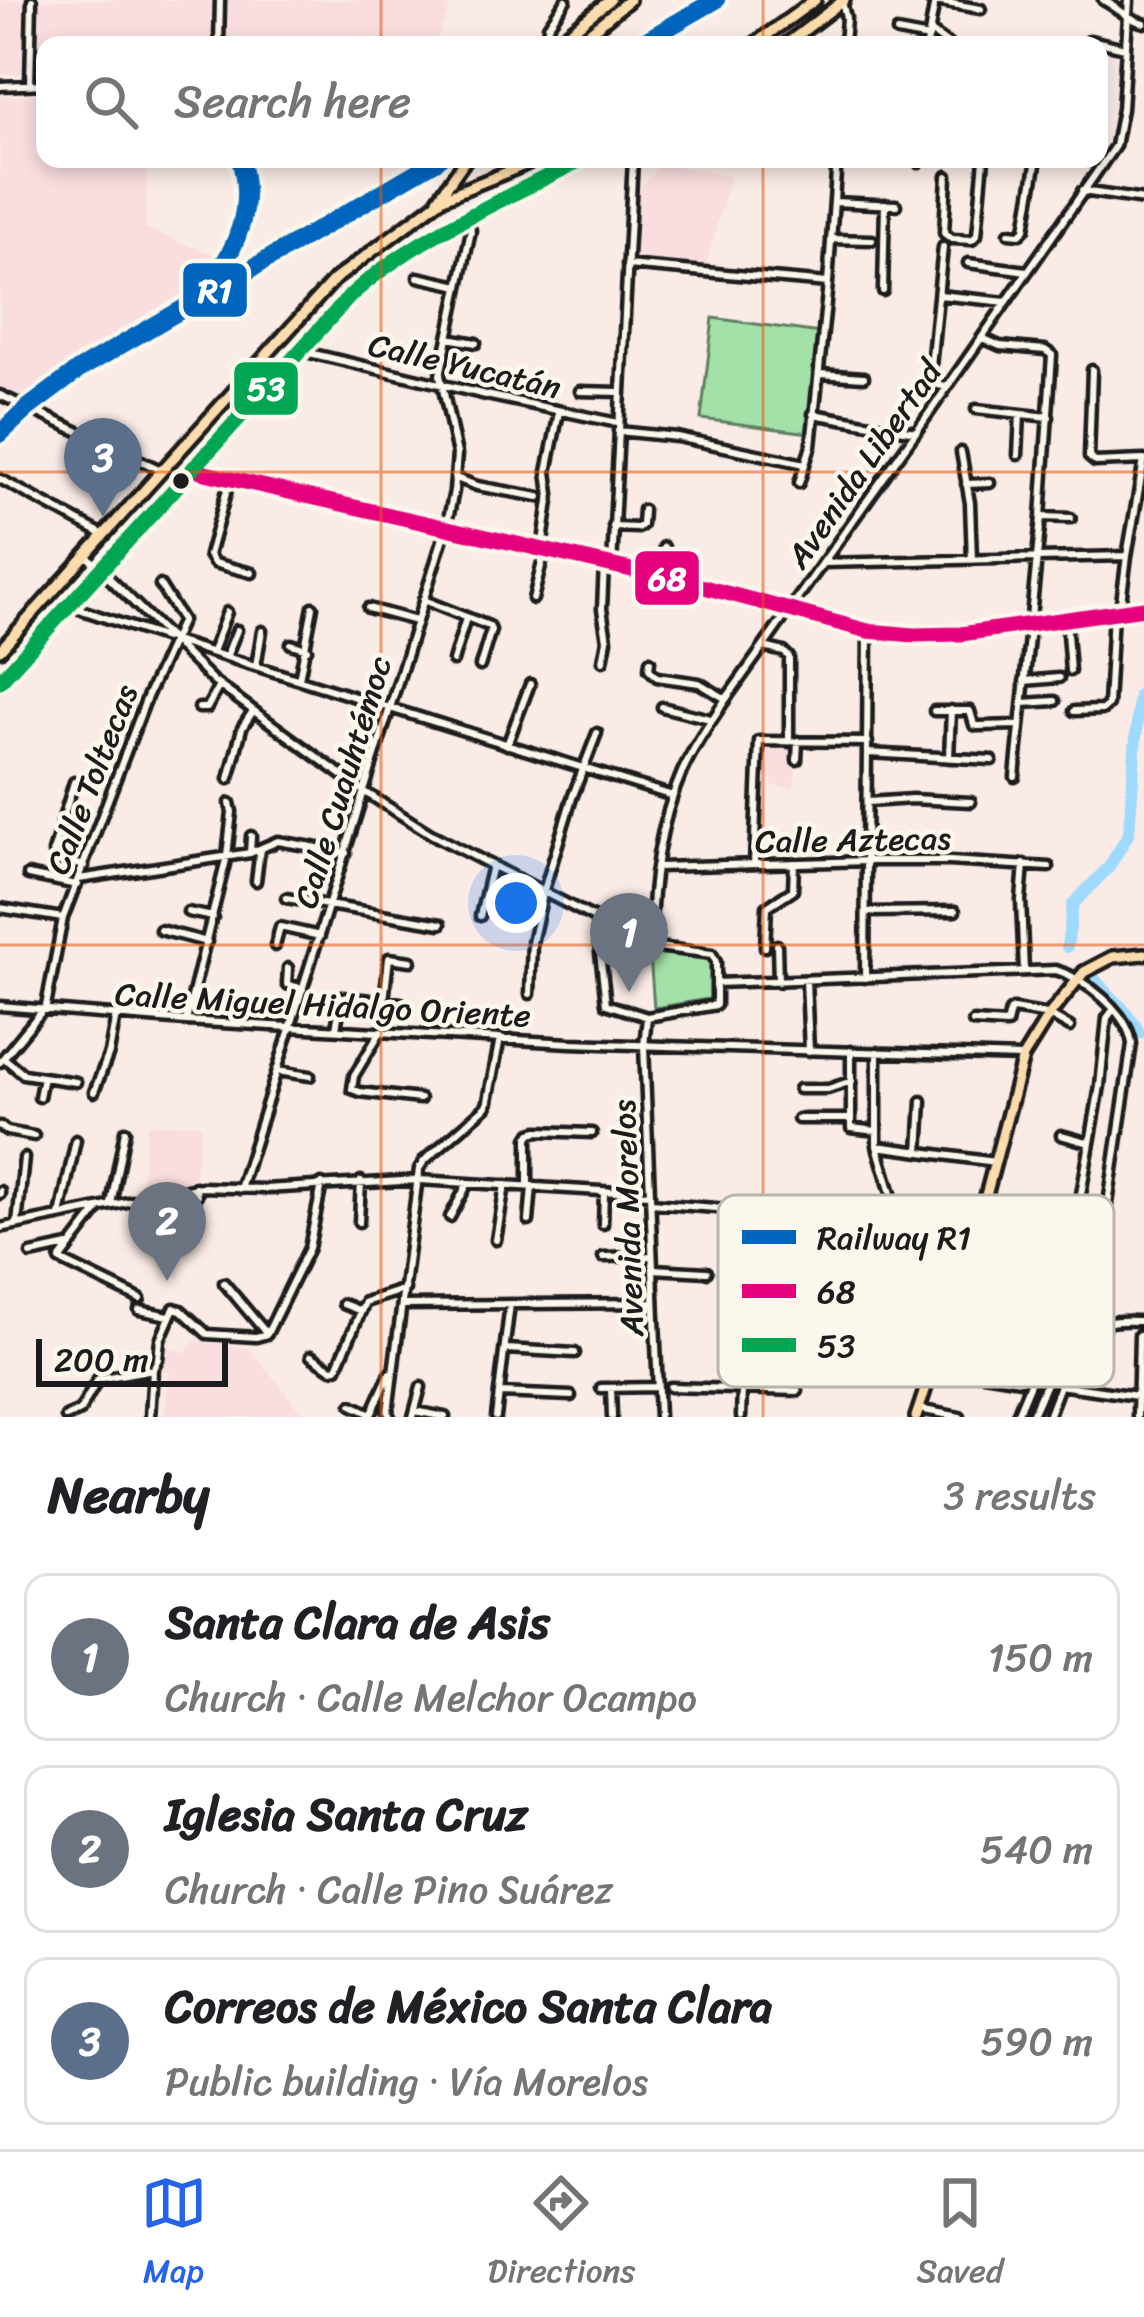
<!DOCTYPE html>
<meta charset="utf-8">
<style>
body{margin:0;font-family:Sriracha,sans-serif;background:#f2f2f2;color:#202124}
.scale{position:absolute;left:36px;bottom:30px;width:192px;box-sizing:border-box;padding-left:12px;border:6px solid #1c1c1c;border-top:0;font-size:33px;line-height:42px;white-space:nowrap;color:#1c1c1c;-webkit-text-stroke:9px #fbf7ec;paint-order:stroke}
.you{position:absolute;left:516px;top:903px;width:42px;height:42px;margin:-30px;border:9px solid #fff;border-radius:50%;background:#1a73e8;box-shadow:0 0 0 18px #1a73e833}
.badge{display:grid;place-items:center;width:78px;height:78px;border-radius:50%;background:#2563eb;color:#fff;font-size:39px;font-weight:700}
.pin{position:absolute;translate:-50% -99px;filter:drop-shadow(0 3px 6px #0008)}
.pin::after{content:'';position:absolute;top:63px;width:42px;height:36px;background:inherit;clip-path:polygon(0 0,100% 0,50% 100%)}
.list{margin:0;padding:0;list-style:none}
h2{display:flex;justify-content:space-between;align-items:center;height:156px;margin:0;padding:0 48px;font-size:51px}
h2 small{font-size:39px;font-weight:400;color:#757577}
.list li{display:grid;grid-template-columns:78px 1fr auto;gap:36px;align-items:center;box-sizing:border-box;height:168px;margin:0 24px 24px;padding:0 24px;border:3px solid #e0e0e0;border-radius:24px}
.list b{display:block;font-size:45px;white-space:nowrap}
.list p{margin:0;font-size:39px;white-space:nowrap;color:#757577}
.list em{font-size:39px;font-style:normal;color:#757577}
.icon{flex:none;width:66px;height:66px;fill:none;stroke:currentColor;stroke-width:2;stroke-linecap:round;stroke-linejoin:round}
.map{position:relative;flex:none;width:1144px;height:1417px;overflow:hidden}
.search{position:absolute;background:#fff;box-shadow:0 6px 18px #0003;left:36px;right:36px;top:36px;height:132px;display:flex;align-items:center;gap:30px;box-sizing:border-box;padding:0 42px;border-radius:24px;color:#757577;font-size:45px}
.sheet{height:732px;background:#fff}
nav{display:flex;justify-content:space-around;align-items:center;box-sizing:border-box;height:168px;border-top:3px solid #e0e0e0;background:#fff;font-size:33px;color:#757577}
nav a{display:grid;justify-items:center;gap:6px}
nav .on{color:#2563eb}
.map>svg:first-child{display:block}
</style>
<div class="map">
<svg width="1144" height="1417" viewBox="0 0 1144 1417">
<rect width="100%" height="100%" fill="#faebe6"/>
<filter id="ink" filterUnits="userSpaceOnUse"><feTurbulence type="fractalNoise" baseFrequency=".00833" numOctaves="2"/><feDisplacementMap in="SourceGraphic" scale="24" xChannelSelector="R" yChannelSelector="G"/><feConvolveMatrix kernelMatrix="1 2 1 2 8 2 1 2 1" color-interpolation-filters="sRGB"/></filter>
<g filter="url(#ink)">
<path fill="#f9dddf" d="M0 0H453L434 45H45V73L0 74Z
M45 94V159H147L145 228 221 258 210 275 194 291 58 372 26 400 0 388V97Z
M664 163 730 177 705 268 633 261 636 187 640 188Z
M763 747H797L794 788 772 785V779H761Z
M148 1124H202L194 1182 140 1193Z
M195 1341 249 1348 305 1417H164L170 1372 158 1369 161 1345 185 1353Z"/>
<path fill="#a3e1a9" stroke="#607e62" stroke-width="3" d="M713 318 820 333 810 433 701 419Z
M681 953 711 957 714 998 654 1008 650 955Z"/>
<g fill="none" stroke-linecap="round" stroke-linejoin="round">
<path stroke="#9ddafe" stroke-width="12" d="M1067 947 1073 904 1109 867 1129 833 1139 696 1144 688
M1093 978 1126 1012 1140 1033"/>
<defs>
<path id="minor" d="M929 0 981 9
M1103 0C1117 7 1129 20 1144 23
M842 2 846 18 844 45
M930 31 949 45
M897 32 929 38
M1090 40 1125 48
M219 45 220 0
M546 45 548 26 566 0
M636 45 713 0
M927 45 935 1
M30 85 32 0
M0 86 45 84
M919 159V163
M947 176 944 233 952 239 972 240 977 235 984 159
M1082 191 1144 200
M834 202 896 205
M1009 233 1020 234 1025 229 1037 159
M831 239 872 240
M943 247 930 376 934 384 947 387
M968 263 1027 271
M627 265 828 283
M418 277 459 286
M883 291 885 204
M939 295 1006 302
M448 338 476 343
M982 338 1000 346 1045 350 1052 355 1041 517 1015 777
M301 351 486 395 618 423
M1092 370 1089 457 1095 462 1144 460 1127 556 1120 610
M820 374 864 377
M580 391 619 392
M0 395 163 471
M976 409 1049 417
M813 414 916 432
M0 430 25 406 92 358 433 159
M618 431 677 437 805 464
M961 452 970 503 972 560
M1018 455 1020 414
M194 468 205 473 689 583 868 631 914 635 961 634 1144 608
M456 478 477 486 539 497
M0 479 102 534
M230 479 209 555 214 563 252 573
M799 483 811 446 828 283 837 159
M966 484 990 483
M1041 517 1071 518
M613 527 638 528 642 525 643 510
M542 549 550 494 547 472 559 412
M87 556 213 681 365 792 431 834 610 926 650 932
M823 563 1127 556
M612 566 633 159
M659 576 664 547
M533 599 545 550
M423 600 489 626 491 630 480 666
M70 606 165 638
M368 608 416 621
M1066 621 1070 671
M178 642 673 796
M291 644 307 649
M764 647 784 652 789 657V742
M212 652 227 612
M226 657 237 630
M453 661 466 618
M603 661 607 640 602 609 604 564
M650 661 649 669 657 677 699 683 726 699
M256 666 262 631
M299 679 313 607
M1024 681 1059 678
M1023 703 1055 701
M662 707 710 719
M199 708H207L219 686
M934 711H970L974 725 978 726 1019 725
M1074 711 1102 710 1108 705 1113 612
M507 745 530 684
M868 753 992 760
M949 758 951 710
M797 760 798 741
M229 779 242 728 253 711
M74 782 53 852 58 859 84 866
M868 802 912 799 971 802
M250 853 251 836
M754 864 759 741 868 742
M658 867 868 861H949L1049 867
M28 875 77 885
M79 879 250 853 278 841 346 853
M256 881 260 849
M286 898 441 924
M0 908 63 918
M188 912 213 917
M869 912 955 911
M480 916 492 865
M596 918 606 1004 647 1017 716 1005V962L712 954 658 947 651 938C651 884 660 822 682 772 694 746 710 722 726 699L916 432 1115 146 1122 109 1129 0
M160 930 207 942
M777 945 778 982
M275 946 280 927 320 936
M765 947 767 907 793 890 794 863
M288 968 287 984 303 989
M1024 971 1021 900 1024 864
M865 978 868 631
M806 980 809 1051
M716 983 1056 970C1085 979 1128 1012 1132 1044L1107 1210 1076 1325 1075 1346 1048 1417
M530 994 532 943 544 890 572 798 597 733
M384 1001 389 958 411 961
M0 1006 186 1021 570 1043 1021 1057
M647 1017 644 1046 659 1417
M186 1021 227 856 232 812 230 803
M973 1022 1007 1024 1010 1011 1013 1009 1049 1015 1070 1027
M336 1028 342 997 401 1003
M381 1031 354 1076 352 1089 360 1092 420 1099
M851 1051V1128L877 1131
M877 1052V1146L929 1322 943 1340
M4 1058 23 1074 76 1082
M0 1062 46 1006 63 918 147 697 182 620 160 585
M277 1071 310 1076
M799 1089H828L852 1081
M94 1092 109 1053 116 1015
M39 1097 43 1077
M798 1119H851
M0 1126 7 1131 34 1136
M1061 1135 1090 1143
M877 1146 995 1162
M919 1152 922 1101
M528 1186V1138L531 1133 538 1131 592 1133
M240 1189 446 528 454 491 457 454 440 375 471 231 468 218
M0 1194V1191
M651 1203 899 1222
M111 1204 125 1131
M98 1210 60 1260 140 1299
M60 1215 76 1140
M794 1215 805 1225 800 1283 830 1287
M450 1217 468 1183
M188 1218 192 1200 197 1195 195 1187
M529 1221 532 1186
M359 1222 361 1181
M17 1224 24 1158
M603 1224 604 1192
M0 1228 201 1187 264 1189 419 1180 650 1194
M496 1240 505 1185
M31 1254 68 1246
M603 1257 652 1256
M653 1269 707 1272
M224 1283 267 1334
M343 1304 361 1311
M402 1305 654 1303
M859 1306 856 1334 939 1351
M139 1310 169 1316
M267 1334 309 1248 322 1184
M506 1349 575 1353
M825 1350 832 1263
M311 1356 332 1369 337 1368 365 1302 405 1289
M934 1366 1021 1380
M774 1379 788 1213
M1059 1385 1137 1396
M670 1387 798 1391
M601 1388 658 1387
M611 1388 612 1417
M500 1393 571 1396
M352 1405 371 1414
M919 1409 960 1417
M415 1411 445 1417
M66 1417 80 1411 98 1379 153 1369 158 1359 160 1340 174 1308 181 1310 207 1334 256 1337 267 1334
M150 1417 153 1369
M370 1417 390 1373
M390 1417 388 1412 419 1169 424 1161 487 1106 500 1038
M413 1417 421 1387
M496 1417 510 1304
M741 1417 742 1389
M1016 1417 1039 1362 1074 1234 1100 1086 1107 1018 1113 1010
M1031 1417 1061 1350C1076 1344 1080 1337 1093 1328 1108 1319 1127 1321 1144 1321
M1137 1417 1139 1335"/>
<path id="major" d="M553 45 610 0
M574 45 629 0
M753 45 815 0
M785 45 844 0
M438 199 466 159
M0 650 334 280 443 198 539 159
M0 681 351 295C417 235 504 200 582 159
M916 1417 969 1259 1023 1057 1049 1015 1084 972 1113 957 1144 954"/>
</defs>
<use href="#minor" stroke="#1c1c1c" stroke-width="15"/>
<use href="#major" stroke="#1c1c1c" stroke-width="18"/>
<use href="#minor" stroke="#fbf7ec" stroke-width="6"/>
<use href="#major" stroke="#fcdcac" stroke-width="9"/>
<defs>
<path id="bus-1" d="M194 468 205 473 689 583 868 631 914 635 961 634 1144 608"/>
<path id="bus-2" d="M0 681 351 295C417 235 504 200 582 159"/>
</defs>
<use href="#bus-1" stroke="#fbf7ec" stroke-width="24"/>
<use href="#bus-2" stroke="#fbf7ec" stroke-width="24"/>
<use href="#bus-1" stroke="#e5007d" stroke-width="15"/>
<use href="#bus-2" stroke="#00a651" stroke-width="15"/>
<defs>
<path id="rail-1" d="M638 45 716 0
M207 286C238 250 254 206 240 159
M0 434 28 408 80 369 439 159"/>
</defs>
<use href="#rail-1" stroke="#fbf7ec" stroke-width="27"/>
<use href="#rail-1" stroke="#0065bd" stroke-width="18"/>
</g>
</g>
<path fill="none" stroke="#e8590c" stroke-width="3" stroke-opacity="0.55" d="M381 0V45M763 0V45M381 159V1417M763 159V1417M0 472H1144M0 945H1144"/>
<circle fill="#1c1c1c" stroke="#fbf7ec" stroke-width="4.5" cx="181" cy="481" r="10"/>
<g text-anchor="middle" stroke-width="9" stroke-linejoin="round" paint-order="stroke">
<g font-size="33" fill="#1c1c1c" stroke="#fbf7ec">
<text transform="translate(465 365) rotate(13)" y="12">Calle Yucatán</text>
<text transform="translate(863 464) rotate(-55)" y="12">Avenida Libertad</text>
<text transform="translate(91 779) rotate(-69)" y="12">Calle Toltecas</text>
<text transform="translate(342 782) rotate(-73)" y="12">Calle Cuauhtémoc</text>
<text transform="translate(853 839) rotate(-1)" y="12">Calle Aztecas</text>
<text transform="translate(323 1004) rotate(3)" y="12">Calle Miguel Hidalgo Oriente</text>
<text transform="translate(627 1218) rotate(-92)" y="12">Avenida Morelos</text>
</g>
</g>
<rect x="718" y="1195" width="396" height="192" rx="18" fill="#fbf7ec" stroke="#b8b5ae" stroke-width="3"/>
<rect x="742" y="1230" width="54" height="14" fill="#0065bd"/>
<rect x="742" y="1284" width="54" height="14" fill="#e5007d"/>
<rect x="742" y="1338" width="54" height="14" fill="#00a651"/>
<g font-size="33" fill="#1c1c1c">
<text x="817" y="1249">Railway R1</text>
<text x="817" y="1303">68</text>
<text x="817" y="1357">53</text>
</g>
<g stroke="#fbf7ec" stroke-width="4.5">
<rect x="181" y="261" width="68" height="58" rx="12" fill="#0065bd"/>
<rect x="232" y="360" width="68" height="57" rx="12" fill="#00a651"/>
<rect x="633" y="549" width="68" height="58" rx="12" fill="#e5007d"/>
</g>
<g font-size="33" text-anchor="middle" font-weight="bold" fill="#fff">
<text x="215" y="302">R1</text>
<text x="266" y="400">53</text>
<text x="667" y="590">68</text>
</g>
</svg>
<div class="scale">200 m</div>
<div class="you"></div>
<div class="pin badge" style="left:629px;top:992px;background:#6b7280">1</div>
<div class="pin badge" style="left:167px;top:1281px;background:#6b7280">2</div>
<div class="pin badge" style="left:103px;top:517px;background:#5c6f8a">3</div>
<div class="search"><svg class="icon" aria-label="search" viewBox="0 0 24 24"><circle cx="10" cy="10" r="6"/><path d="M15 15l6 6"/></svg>Search here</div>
</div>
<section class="sheet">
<h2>Nearby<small>3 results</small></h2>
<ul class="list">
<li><span class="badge" style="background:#6b7280">1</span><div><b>Santa Clara de Asis</b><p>Church · Calle Melchor Ocampo</p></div><em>150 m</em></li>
<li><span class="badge" style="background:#6b7280">2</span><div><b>Iglesia Santa Cruz</b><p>Church · Calle Pino Suárez</p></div><em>540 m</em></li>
<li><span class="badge" style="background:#5c6f8a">3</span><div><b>Correos de México Santa Clara</b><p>Public building · Vía Morelos</p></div><em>590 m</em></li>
</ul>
</section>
<nav>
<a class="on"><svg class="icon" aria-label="map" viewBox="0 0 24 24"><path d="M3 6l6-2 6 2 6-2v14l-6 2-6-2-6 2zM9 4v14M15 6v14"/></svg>Map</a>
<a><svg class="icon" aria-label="directions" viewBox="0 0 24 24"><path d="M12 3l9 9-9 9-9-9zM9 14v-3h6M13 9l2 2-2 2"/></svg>Directions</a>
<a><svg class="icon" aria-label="saved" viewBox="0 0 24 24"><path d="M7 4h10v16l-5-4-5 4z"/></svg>Saved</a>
</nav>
